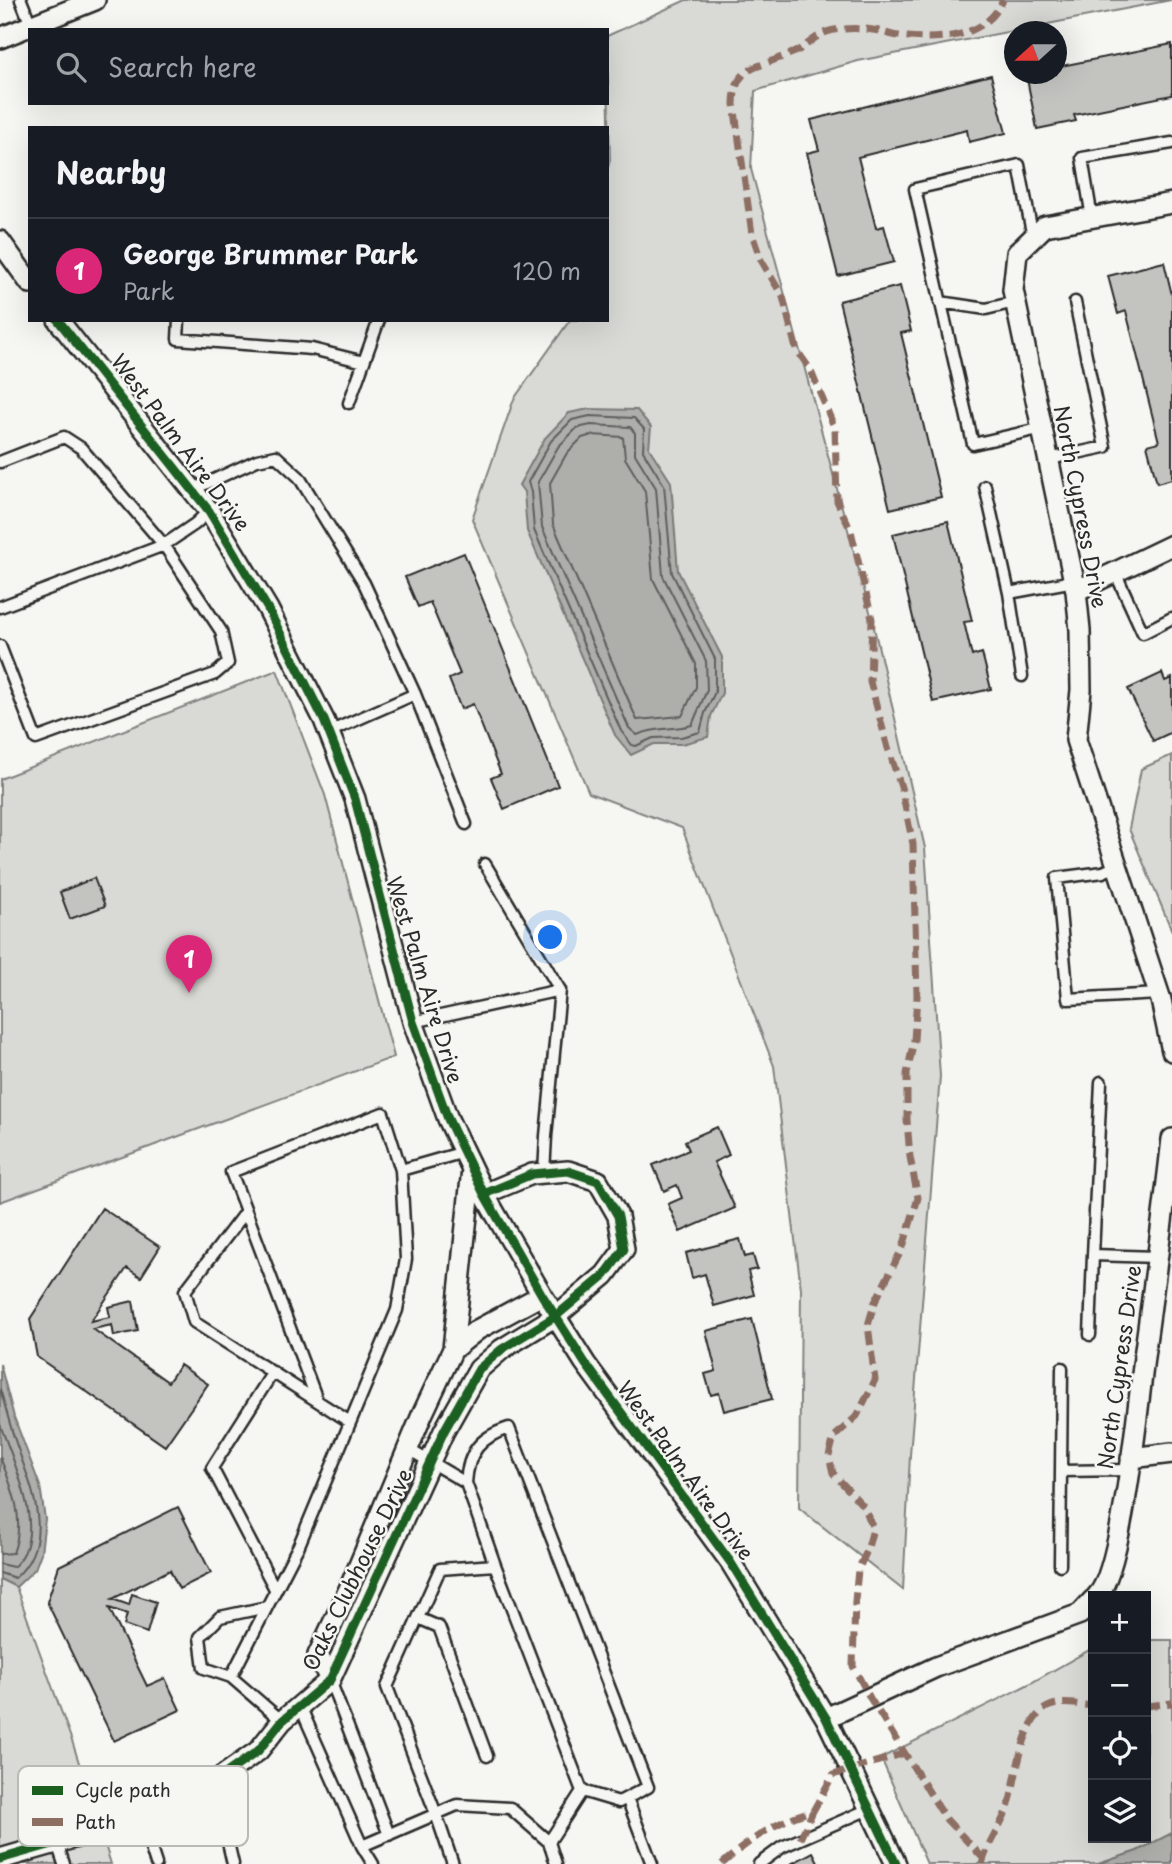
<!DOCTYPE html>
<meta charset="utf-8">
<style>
body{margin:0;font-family:"Playpen Sans",sans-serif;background:#20242c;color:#f1f3f6}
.controls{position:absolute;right:21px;bottom:21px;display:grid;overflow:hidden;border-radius:0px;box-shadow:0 7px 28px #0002}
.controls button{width:63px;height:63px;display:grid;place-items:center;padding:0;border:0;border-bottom:2px solid #363941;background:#171b24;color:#f1f3f6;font:35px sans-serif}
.compass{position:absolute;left:1004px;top:21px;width:63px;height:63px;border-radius:50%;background:#171b24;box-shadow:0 7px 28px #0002;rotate:249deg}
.you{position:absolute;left:551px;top:938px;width:24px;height:24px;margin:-18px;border:5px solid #fff;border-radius:50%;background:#1a73e8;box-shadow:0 0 0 10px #1a73e833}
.badge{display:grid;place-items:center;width:46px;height:46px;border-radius:50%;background:#db2777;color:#fff;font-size:23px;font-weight:700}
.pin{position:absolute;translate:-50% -58px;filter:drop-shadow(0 2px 4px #0008)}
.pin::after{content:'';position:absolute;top:37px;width:24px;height:21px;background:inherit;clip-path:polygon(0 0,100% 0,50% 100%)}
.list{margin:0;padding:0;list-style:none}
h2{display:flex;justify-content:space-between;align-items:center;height:91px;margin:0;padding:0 28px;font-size:30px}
h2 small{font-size:23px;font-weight:400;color:#9ea1a6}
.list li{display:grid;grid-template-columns:46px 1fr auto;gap:21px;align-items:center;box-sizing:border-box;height:105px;padding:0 28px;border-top:2px solid #363941}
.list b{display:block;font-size:26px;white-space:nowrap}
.list p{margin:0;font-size:23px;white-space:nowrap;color:#9ea1a6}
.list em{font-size:23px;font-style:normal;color:#9ea1a6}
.icon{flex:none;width:38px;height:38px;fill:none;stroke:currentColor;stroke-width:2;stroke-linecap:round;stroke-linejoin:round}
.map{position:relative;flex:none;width:1172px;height:1864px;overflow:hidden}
.search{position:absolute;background:#171b24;box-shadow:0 7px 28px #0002;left:28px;top:28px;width:581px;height:77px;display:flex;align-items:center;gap:18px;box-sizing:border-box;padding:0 24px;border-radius:0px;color:#9ea1a6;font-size:26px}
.panel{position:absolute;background:#171b24;box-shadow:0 7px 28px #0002;left:28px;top:126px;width:581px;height:196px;border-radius:0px}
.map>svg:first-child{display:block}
</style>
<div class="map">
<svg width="1172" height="1864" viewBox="0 0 1172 1864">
<rect width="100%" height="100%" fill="#f6f6f2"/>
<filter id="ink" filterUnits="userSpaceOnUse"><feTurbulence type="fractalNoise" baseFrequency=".0143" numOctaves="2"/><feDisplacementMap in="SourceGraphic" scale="14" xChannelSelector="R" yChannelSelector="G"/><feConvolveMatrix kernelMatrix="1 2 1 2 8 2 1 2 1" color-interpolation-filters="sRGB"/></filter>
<g filter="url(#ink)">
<path fill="#d9d9d5" stroke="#828280" stroke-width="2" d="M686 0H1171L858 61 755 91 751 169 872 619 925 848 940 1076 910 1455 903 1590 799 1508 801 1289 774 1066 682 828 589 793 472 519 514 399 570 320H607V171L610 160 607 36Z
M277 670 325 795 394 1057 0 1202V779Z
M1172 755V931L1129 829 1141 769Z
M0 1579 16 1587 73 1744 111 1864H0Z
M1146 1640H1172V1864H927L881 1758 1029 1684 1093 1648V1838H1146Z"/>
<path fill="#aeaeab" stroke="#7a7a78" stroke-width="2" d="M589 409 637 410 651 427 649 448 671 482 678 571 722 657V693L711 716 708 737 682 744H654L631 755 615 735 527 531 524 492 519 485 545 438 569 413Z
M0 1364 14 1417 40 1486 45 1519 41 1553 35 1569 16 1587 0 1579Z
M1172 1833V1864H1098L1137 1851Z"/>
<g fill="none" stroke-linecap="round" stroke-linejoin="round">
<path stroke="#5f5f5e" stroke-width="2" d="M590 416 634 418 644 429 643 451 664 485 672 573 715 659V692L705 713 700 732 681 737 653 738 636 746 632 745 621 731 534 530 531 492 528 482 551 441 572 420Z
M591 425 630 427 635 433V454L656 488 663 576 706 661 707 690 692 725C673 730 655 727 637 735L629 728 542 527 538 482 558 447 577 428Z
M592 435 623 437 625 458 645 491 653 579 696 664V687L682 716 637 720 553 524 550 483 567 453 582 438Z
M0 1389C6 1408 10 1427 17 1446 32 1489 56 1541 15 1578L0 1573
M0 1424C12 1460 51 1536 13 1567L0 1564
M0 1457C12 1487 26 1520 13 1553L0 1554"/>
</g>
<path fill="#c3c3c0" stroke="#2b2b2b" stroke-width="2" d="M1172 44V95L1074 115 1076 121 1037 129 1026 74H1056V67Z
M991 75 1006 133 969 142 967 130 858 157 876 228 884 226 894 262 838 276 807 153 819 150 811 120Z
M1164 262 1172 295V479L1157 483 1147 445 1159 442 1126 311 1118 314 1108 276Z
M900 286 911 331 901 333 941 497 890 509 839 301Z
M948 521 972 621 964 622 972 656 982 653 991 689 933 702 893 534Z
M464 553 558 786 504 809 491 778 501 774 473 704 461 709 449 679 460 674 430 602 418 607 405 577Z
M1162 673 1165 681 1172 678V732L1153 741 1128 689Z
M94 878 105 906 70 919 60 892Z
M717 1127 729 1155 714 1162 735 1208 680 1232 668 1204 682 1198 677 1185 664 1191 653 1165 689 1150 685 1141Z
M102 1208 160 1247 141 1277 127 1268 91 1321 110 1317 108 1307 133 1301 138 1331 114 1336 112 1325 93 1329 168 1382 180 1365 208 1384 165 1446 37 1357 30 1319Z
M740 1239 745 1257 753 1255 757 1269 748 1271 754 1295 714 1306 705 1274 692 1278 686 1253Z
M752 1319 772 1399 724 1411 719 1393 711 1395 705 1374 716 1371 706 1331Z
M178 1507 211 1573 179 1589 170 1570 112 1599 129 1605 132 1594 156 1602 147 1633 124 1625 127 1614 109 1608 147 1686 165 1678 180 1710 114 1741 47 1602 59 1566Z
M813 1852 819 1864H791Z"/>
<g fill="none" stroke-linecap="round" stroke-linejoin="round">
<defs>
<path id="lane" d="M21 0 31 25
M1092 218 1082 158 1172 143
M1033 238 1019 165 915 189 973 444 1043 428
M940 302 986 309 1015 302
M179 320 178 339 312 349 364 362
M349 403 379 320
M1049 459 1105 447 1075 302
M0 462 64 437 81 448 164 545 221 631 228 663 215 674 36 739 0 646
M985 486 1009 593
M192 490 257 460 276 456 299 477 364 583 415 694
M1115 572 1143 633 1172 618
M0 607 164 545 195 524 209 511
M1022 676 1009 593 1074 581
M329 732 415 694 466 824
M485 864 560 990 546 1136 544 1173
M1117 866 1103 872 1057 878 1068 999 1159 994
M413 1022 560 990
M246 1211 317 1400
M1093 1255 1101 1082
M1090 1335 1093 1255 1157 1257
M273 1372 212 1468 275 1589
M350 1422 194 1322 185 1291 246 1211 231 1172 383 1113 401 1170
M408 1449 466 1483 495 1565 440 1569 387 1687 436 1814 453 1864
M1061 1471 1062 1368
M466 1483C468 1452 480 1437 509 1428L648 1787 619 1802 582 1791
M495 1565 582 1791
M1060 1565 1061 1471 1129 1470
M418 1618 439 1627 487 1756
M231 1677 267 1607
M330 1680 389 1835
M300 1706 362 1846 373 1864
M282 1721 231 1677 204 1668 200 1637 220 1617 267 1607 299 1545 397 1310 406 1259 401 1170 464 1152
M214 1783 233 1864
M627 1798 652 1864
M140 1815 156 1864
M549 1842 582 1791
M57 1843 64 1864
M362 1846 457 1805 510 1808 549 1842 556 1864
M759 1864 782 1847 869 1809"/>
<path id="street" d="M0 38 95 0
M1172 203 1045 226 1017 253 1013 290 1076 591 1080 630 1081 690 1076 740 1161 1000 1172 1051
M0 241 30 283
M58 320 209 511 268 609 324 720 355 799 413 1022 448 1119 484 1194 542 1295 585 1363 731 1563 826 1718 896 1864
M1076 591 1172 545
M453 1349 472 1169
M1131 1458 1172 1453
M1097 1596C1122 1571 1139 1400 1144 1357 1154 1284 1164 1212 1172 1139
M330 1680 318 1655 350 1587 422 1415 453 1349 477 1330 542 1295
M826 1718 936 1667 1080 1614 1093 1600
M0 1859 112 1827 201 1791 258 1751 282 1721 330 1680 444 1431 479 1369 502 1349 556 1316 605 1275 624 1249 618 1216 598 1181 568 1171 532 1174 484 1194"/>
</defs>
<use href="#lane" stroke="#2b2b2b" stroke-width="15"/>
<use href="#street" stroke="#2b2b2b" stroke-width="24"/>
<use href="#lane" stroke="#f6f6f2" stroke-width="10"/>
<use href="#street" stroke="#f6f6f2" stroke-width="19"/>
<path stroke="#8d6e63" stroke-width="7" stroke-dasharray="14 7" stroke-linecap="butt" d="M1146 1706 1172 1703
M800 1839 813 1811
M984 1859 946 1819 870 1698 853 1666 855 1601 858 1570 867 1551 873 1529 865 1508 833 1473 829 1456 834 1437 857 1416 875 1380 868 1325 875 1302 903 1247 918 1198 910 1157 907 1120V1074L914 1040 917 996 913 844 901 787 888 748 870 682 872 619 851 531 837 501 835 429 810 369 796 349 783 297 761 260 752 234 734 104C735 70 749 70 777 59 784 56 791 54 797 51 808 45 817 34 830 31 841 28 861 28 873 30 882 31 890 35 899 36 937 41 986 39 1003 0
M722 1864C748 1841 779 1819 813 1811L833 1775 905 1753
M982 1864C988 1842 1002 1825 1009 1804 1017 1779 1021 1717 1050 1706 1062 1701 1080 1705 1093 1706"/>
<defs>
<path id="cycleway" d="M58 320 209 511 268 609 324 720 355 799 413 1022 448 1119 484 1194 542 1295 585 1363 731 1563 826 1718 896 1864
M0 1859 112 1827 201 1791 258 1751 282 1721 330 1680 444 1431 479 1369 502 1349 556 1316 605 1275 624 1249 618 1216 598 1181 568 1171 532 1174 484 1194"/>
</defs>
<use href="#cycleway" stroke="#f6f6f2" stroke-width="13"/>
<use href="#cycleway" stroke="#1b5e20" stroke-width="9"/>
</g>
</g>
<g text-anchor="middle" stroke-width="5" stroke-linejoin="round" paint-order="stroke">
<g font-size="21" fill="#2b2b2b" stroke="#f6f6f2">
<text transform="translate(180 443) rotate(53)" y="7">West Palm Aire Drive</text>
<text transform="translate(1080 507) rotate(79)" y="7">North Cypress Drive</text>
<text transform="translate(424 980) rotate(73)" y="7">West Palm Aire Drive</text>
<text transform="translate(1120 1367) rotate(-82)" y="7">North Cypress Drive</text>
<text transform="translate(685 1471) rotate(54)" y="7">West Palm Aire Drive</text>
<text transform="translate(358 1570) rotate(-64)" y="7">Oaks Clubhouse Drive</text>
</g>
</g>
<rect x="18" y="1766" width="230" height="80" rx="10" fill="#f6f6f2" stroke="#b9b9b6" stroke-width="2"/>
<rect x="32" y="1786" width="31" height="9" fill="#1b5e20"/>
<rect x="32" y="1818" width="31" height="8" fill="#8d6e63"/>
<g font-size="19" fill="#2b2b2b">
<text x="75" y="1797">Cycle path</text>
<text x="75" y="1829">Path</text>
</g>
</svg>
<div class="controls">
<button>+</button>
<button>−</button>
<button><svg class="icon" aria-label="locate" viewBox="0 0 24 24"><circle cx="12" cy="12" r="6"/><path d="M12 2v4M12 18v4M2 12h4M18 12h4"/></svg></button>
<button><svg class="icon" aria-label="layers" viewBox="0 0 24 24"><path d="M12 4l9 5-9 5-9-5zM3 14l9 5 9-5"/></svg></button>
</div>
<svg class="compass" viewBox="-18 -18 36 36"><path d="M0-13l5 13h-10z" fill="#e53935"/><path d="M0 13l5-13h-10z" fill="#9ea1a6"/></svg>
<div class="you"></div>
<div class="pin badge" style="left:189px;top:993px">1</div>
<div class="search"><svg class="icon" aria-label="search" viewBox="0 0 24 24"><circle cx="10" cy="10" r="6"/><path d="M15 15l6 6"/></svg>Search here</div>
<section class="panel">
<h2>Nearby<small></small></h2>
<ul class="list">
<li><span class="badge">1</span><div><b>George Brummer Park</b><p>Park</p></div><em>120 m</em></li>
</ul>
</section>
</div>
